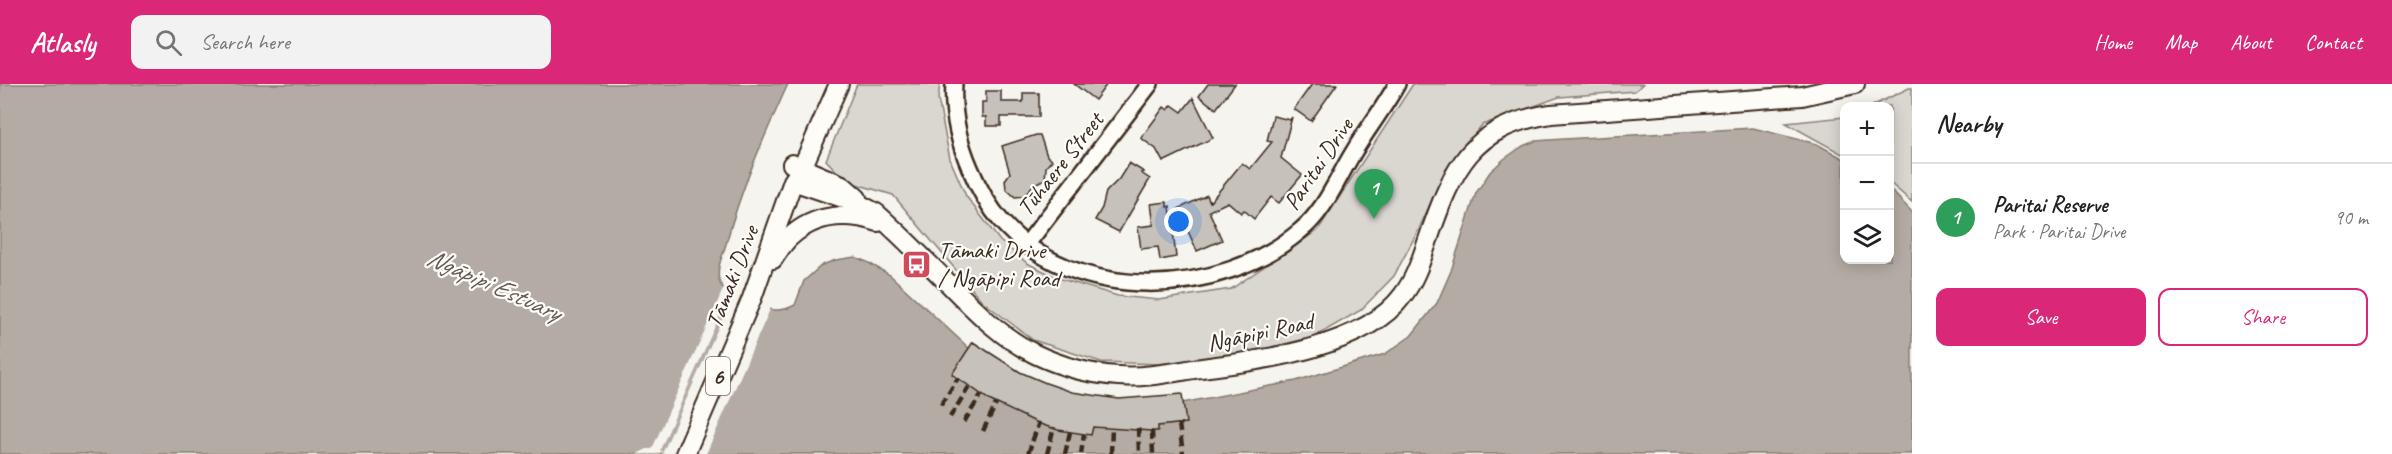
<!DOCTYPE html>
<meta charset="utf-8">
<style>
body{margin:0;font-family:Caveat,sans-serif;background:#f2f2f2;color:#202124}
.controls{position:absolute;right:18px;top:18px;display:grid;overflow:hidden;border-radius:12px;box-shadow:0 3px 15px #0003}
.controls button{width:54px;height:54px;display:grid;place-items:center;padding:0;border:0;border-bottom:2px solid #e0e0e0;background:#fff;color:#202124;font:30px sans-serif}
.you{position:absolute;left:1179px;top:138px;width:21px;height:21px;margin:-15px;border:4px solid #fff;border-radius:50%;background:#1a73e8;box-shadow:0 0 0 9px #1a73e833}
.badge{display:grid;place-items:center;width:39px;height:39px;border-radius:50%;background:#db2777;color:#fff;font-size:20px;font-weight:700}
.pin{position:absolute;translate:-50% -50px;filter:drop-shadow(0 2px 3px #0008)}
.pin::after{content:'';position:absolute;top:32px;width:21px;height:18px;background:inherit;clip-path:polygon(0 0,100% 0,50% 100%)}
.list{margin:0;padding:0;list-style:none}
h2{display:flex;justify-content:space-between;align-items:center;height:78px;margin:0;padding:0 24px;font-size:26px}
h2 small{font-size:20px;font-weight:400;color:#757577}
.list li{display:grid;grid-template-columns:39px 1fr auto;gap:18px;align-items:center;box-sizing:border-box;height:108px;padding:0 24px;border-top:2px solid #e0e0e0}
.list b{display:block;font-size:22px;white-space:nowrap}
.list p{margin:0;font-size:20px;white-space:nowrap;color:#757577}
.list em{font-size:20px;font-style:normal;color:#757577}
.actions{display:flex;gap:12px;padding:18px 24px}
.actions a{flex:1;padding:14px 0;border:2px solid #db2777;border-radius:12px;text-align:center;font-size:21px;color:#db2777}
.actions .main{background:#db2777;color:#fff}
.icon{flex:none;width:33px;height:33px;fill:none;stroke:currentColor;stroke-width:2;stroke-linecap:round;stroke-linejoin:round}
.map{position:relative;flex:none;width:1912px;height:370px;overflow:hidden}
header{display:flex;align-items:center;gap:36px;box-sizing:border-box;height:84px;padding:0 30px;background:#db2777;color:#fff}
header strong{font-size:28px}
nav{display:flex;gap:33px;margin-inline-start:auto;font-size:21px}
.search{width:420px;height:54px;background:#f2f2f2;display:flex;align-items:center;gap:15px;box-sizing:border-box;padding:0 21px;border-radius:12px;color:#757577;font-size:22px}
main{display:flex}
aside{flex:1;background:#fff}
.map>svg:first-child{display:block}
</style>
<header>
<strong>Atlasly</strong>
<div class="search"><svg class="icon" aria-label="search" viewBox="0 0 24 24"><circle cx="10" cy="10" r="6"/><path d="M15 15l6 6"/></svg>Search here</div>
<nav><a>Home</a><a>Map</a><a>About</a><a>Contact</a></nav>
</header>
<main>
<div class="map">
<svg width="1912" height="370" viewBox="0 0 1912 370">
<rect width="100%" height="100%" fill="#f5f4ee"/>
<filter id="ink" filterUnits="userSpaceOnUse"><feTurbulence type="fractalNoise" baseFrequency=".0167" numOctaves="2"/><feDisplacementMap in="SourceGraphic" scale="12" xChannelSelector="R" yChannelSelector="G"/><feConvolveMatrix kernelMatrix="1 2 1 2 8 2 1 2 1" color-interpolation-filters="sRGB"/></filter>
<g filter="url(#ink)">
<path fill="#dad6d0" stroke="#8a8077" stroke-width="1.5" d="M857 0H940L938 15 950 75 966 112 1000 157 1027 179 1058 194 1118 212 1159 216 1231 205 1318 146 1413 0H1643L1635 7 1559 13 1482 41 1444 88 1419 145 1394 192 1361 226 1314 253 1256 267 1160 280 1101 278 1033 256 982 217 893 111 846 97 826 76Z
M1909 4H1912V118L1890 99V22H1872Z
M1844 33V71L1786 39Z"/>
<path fill="#b4aca4" stroke="#84786e" stroke-width="1.5" d="M0 0H788C764 53 741 104 726 160 723 171 716 184 719 196 722 208 737 213 747 217 765 224 777 231 795 221L804 197 822 181 836 176 855 173 867 178 890 191 985 279 1053 311 1167 322 1296 297 1385 270 1411 252 1437 219 1451 187 1476 109 1490 88 1504 75 1523 62 1535 57 1564 55 1753 44 1817 60 1844 75V176H1890V105L1912 128V370H0Z"/>
<path fill="#f5f4ee" d="M725 201 731 206 660 366 662 367 658 370H637L647 365H652Z
M734 208 771 223 706 370H662Z"/>
<path fill="#c7c1bb" stroke="#3b2a1e" stroke-width="1.5" d="M1074 0H1107L1095 16Z
M1208 0H1235L1216 25 1199 12Z
M1312 0H1337L1311 37 1294 25Z
M986 7H1001V18H1023V9H1039V33H1001V42H986V33H982V18H986Z
M1193 14 1213 54 1163 78 1156 65 1141 54 1164 23 1168 26 1172 21 1182 28Z
M1273 32 1290 36 1292 33 1281 74 1302 91 1279 119 1271 113 1254 135 1244 126 1241 129 1228 118 1209 127 1222 156 1197 167 1178 125 1207 111 1210 118 1242 79 1250 85 1272 58 1267 57Z
M1036 51H1040L1047 72 1052 76 1046 83 1045 95 1034 100 1024 112 1015 113 1006 105 1005 96 1010 89 1002 62Z
M1129 79 1144 88 1141 89 1150 95 1119 148 1095 136 1102 124 1106 108 1119 95Z
M1167 118V123L1170 122 1176 173 1160 176 1158 163 1141 165 1138 143 1154 141 1151 120Z
M973 258 1020 288 1046 299 1072 308 1119 315 1182 310 1186 339 1158 342V347H1152L1093 343 1091 351 1058 346 1040 340 991 317 952 290Z"/>
<g fill="none" stroke-linecap="round" stroke-linejoin="round">
<defs>
<path id="minor" d="M954 0C952 30 958 56 970 84 978 103 988 122 1002 138 1075 221 1220 215 1300 147 1325 127 1337 95 1353 69 1367 45 1384 24 1397 0
M1027 160 1150 0"/>
<path id="major" d="M792 80 842 101 857 114
M793 97 855 118 876 129C901 151 924 175 947 198 974 225 1000 253 1035 270 1060 282 1089 290 1118 292 1143 294 1169 289 1194 285 1256 277 1364 265 1403 211 1416 194 1422 173 1429 153 1453 84 1471 42 1551 30L1802 12 1855 0
M773 175C778 168 783 159 790 153 815 130 847 128 878 138
M685 370 752 214 793 97 802 84 839 0"/>
</defs>
<use href="#minor" stroke="#3b2a1e" stroke-width="20"/>
<use href="#major" stroke="#3b2a1e" stroke-width="22"/>
<use href="#minor" stroke="#fdfcf7" stroke-width="15"/>
<use href="#major" stroke="#fdfcf7" stroke-width="18"/>
<path stroke="#3b2a1e" stroke-width="4.5" stroke-dasharray="9 4.5" stroke-linecap="butt" d="M941 321 958 294
M950 333 969 303
M964 338 981 311
M1179 340 1183 370
M1138 344 1139 370
M983 347 996 320
M1152 347 1153 370
M1028 370 1039 338
M1047 370 1054 343
M1065 370 1070 348
M1081 370 1084 350
M1111 370 1112 343"/>
</g>
</g>
<defs>
<symbol id="bus-square" viewBox="-11 -11 22 22"><rect x="-9" y="-9" width="18" height="18" rx="4" fill="#d1495b" stroke="#fdfcf7"/><path d="M-5-6H5V4H4V6H2V4H-2V6H-4V4H-5ZM-3.5-4V0h7V-4ZM-3.5 1.2v1.5H-2V1.2ZM2 1.2v1.5H3.5V1.2Z" fill="#fff"/></symbol>
</defs>
<g fill-rule="evenodd">
<use href="#bus-square" x="900" y="164" width="33" height="33"/>
</g>
<g text-anchor="middle" stroke-width="4.5" stroke-linejoin="round" paint-order="stroke">
<rect fill="#fdfcf7" stroke="#75695f" stroke-width="1.5" x="706" y="273" width="24" height="38" rx="4.5"/>
<g font-size="22" font-weight="bold" fill="#3b2a1e">
<text x="718" y="300">6</text>
</g>
<g font-size="24" fill="#3b2a1e" stroke="#fdfcf7">
<text transform="translate(1060 80) rotate(-52)" y="8">Tūhaere Street</text>
<text transform="translate(1318 80) rotate(-56)" y="8">Paritai Drive</text>
<text transform="translate(732 193) rotate(-69)" y="8">Tāmaki Drive</text>
<text transform="translate(1260 248) rotate(-12)" y="8">Ngāpipi Road</text>
</g>
<g font-size="24" fill="#3b2a1e" stroke="#fdfcf7" text-anchor="start">
<text x="938" y="174">Tāmaki Drive<tspan x="938" dy="28">/ Ngāpipi Road</tspan></text>
</g>
<g font-size="26" font-style="italic" fill="#65584d" stroke="#fdfcf7">
<text transform="translate(494 200) rotate(24)" y="9">Ngāpipi Estuary</text>
</g>
</g>
</svg>
<div class="controls">
<button>+</button>
<button>−</button>
<button><svg class="icon" aria-label="layers" viewBox="0 0 24 24"><path d="M12 4l9 5-9 5-9-5zM3 14l9 5 9-5"/></svg></button>
</div>
<div class="you"></div>
<div class="pin badge" style="left:1374px;top:135px;background:#2e9e5b">1</div>
</div>
<aside>
<h2>Nearby<small></small></h2>
<ul class="list">
<li><span class="badge" style="background:#2e9e5b">1</span><div><b>Paritai Reserve</b><p>Park · Paritai Drive</p></div><em>90 m</em></li>
</ul>
<div class="actions"><a class="main">Save</a><a>Share</a></div>
</aside>
</main>
